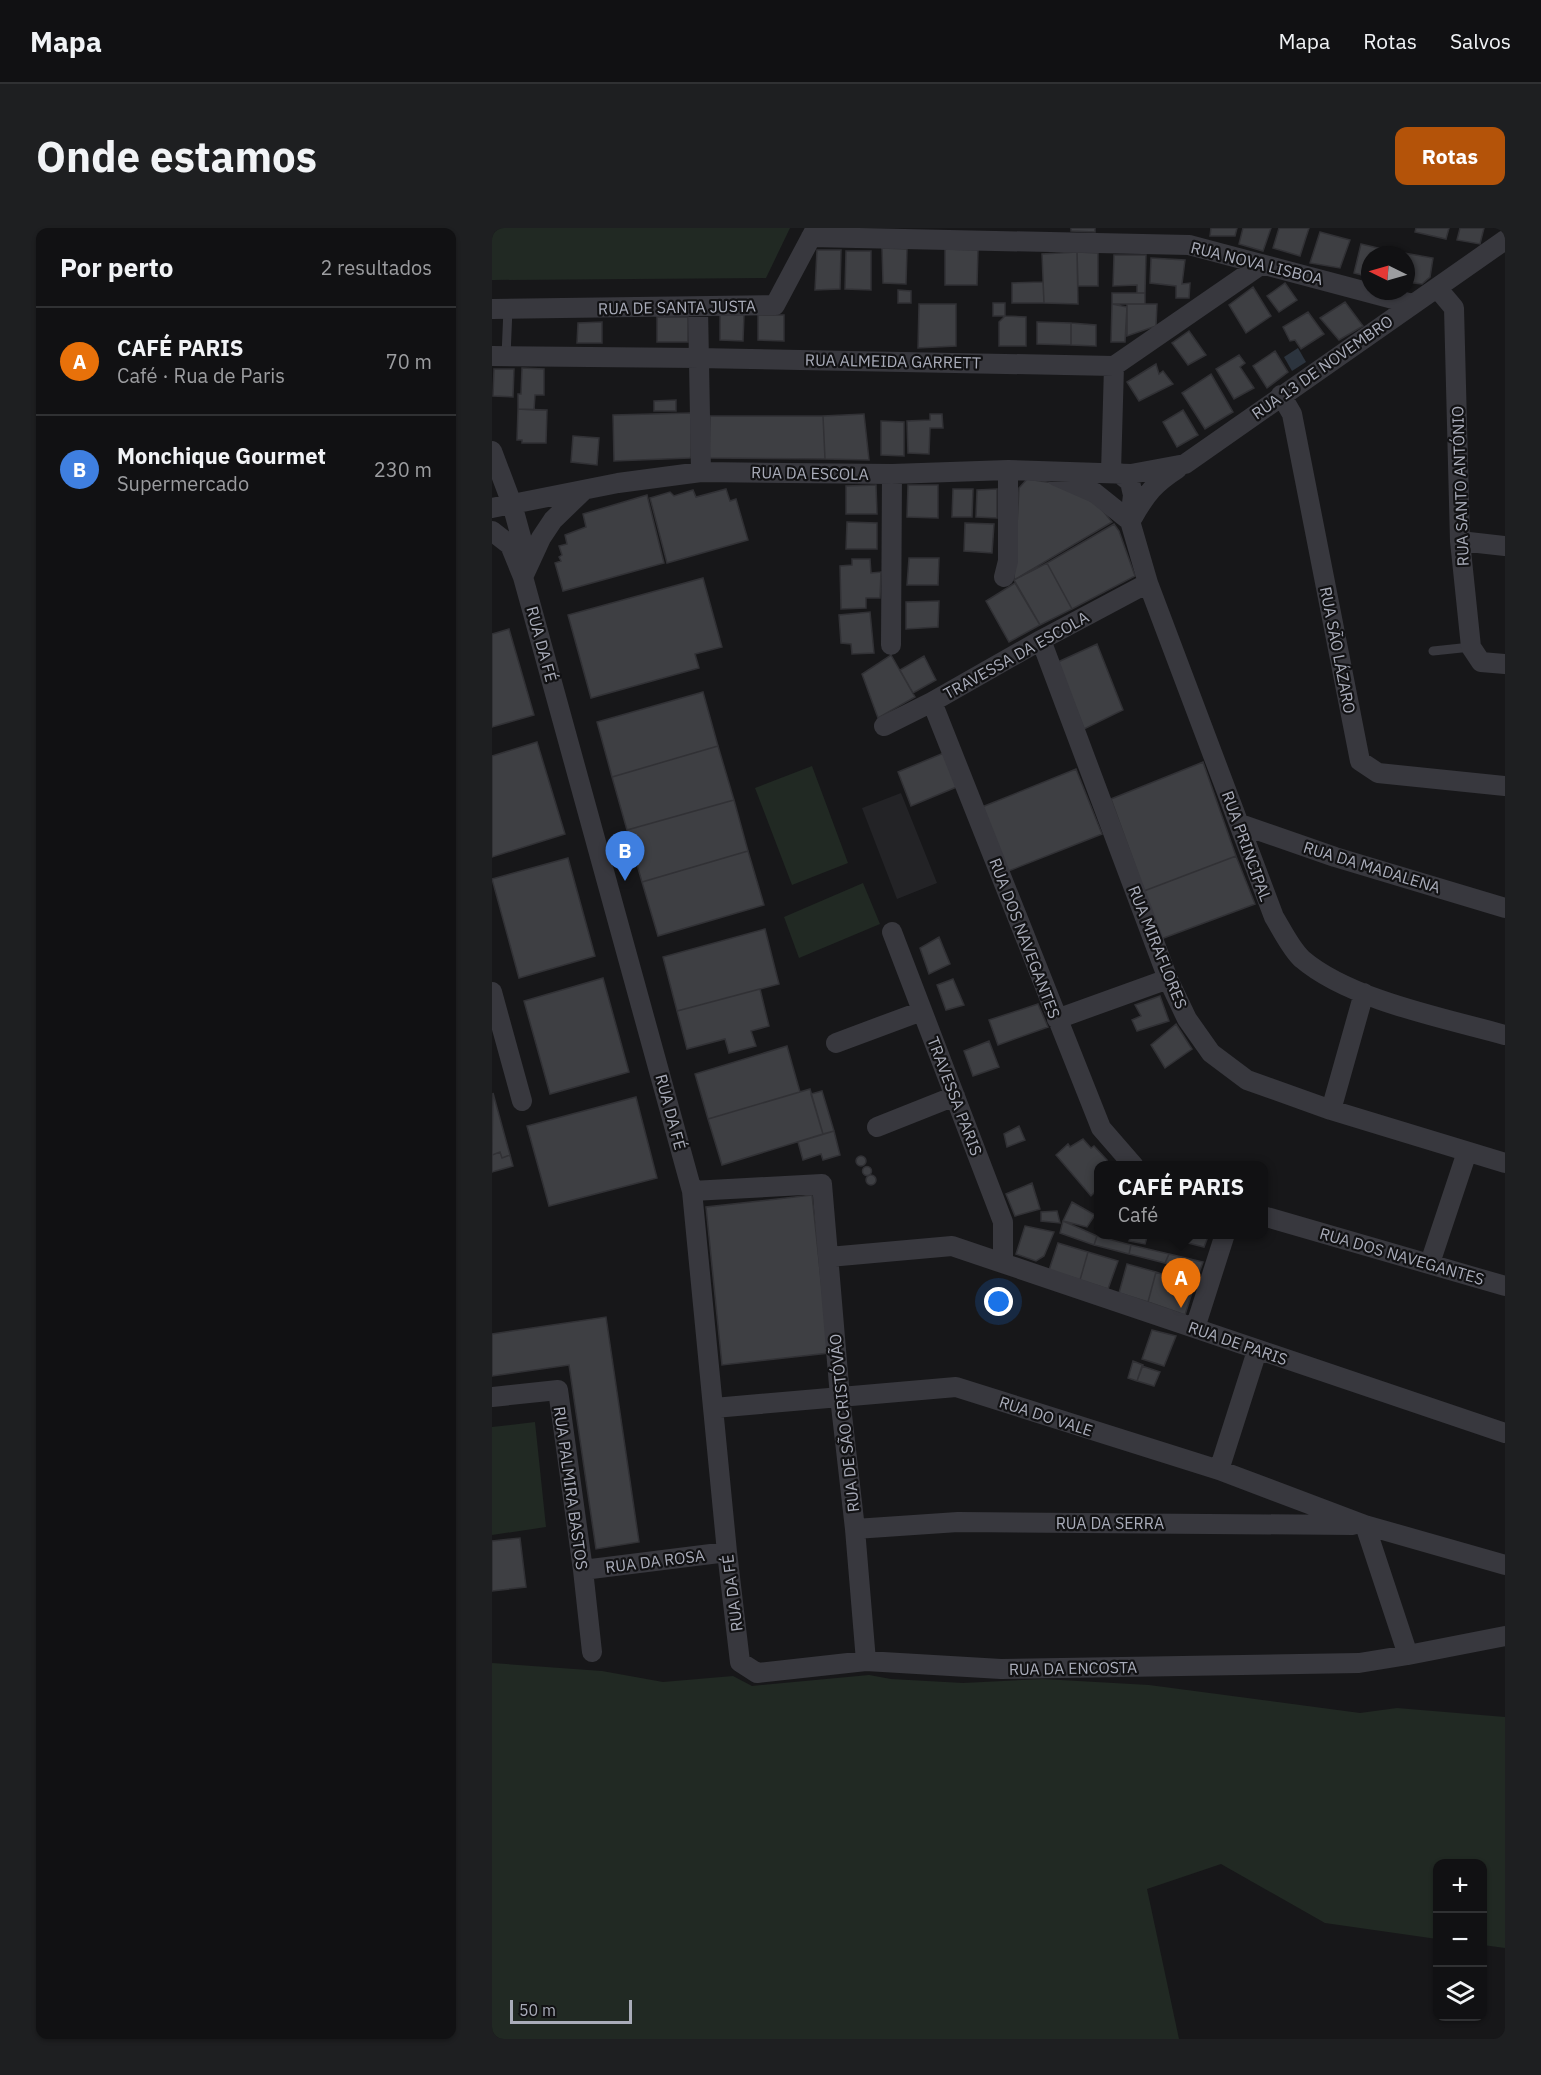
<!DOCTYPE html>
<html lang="pt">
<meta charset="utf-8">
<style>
body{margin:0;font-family:"IBM Plex Sans",sans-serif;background:#1e1f21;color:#f1f3f6}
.controls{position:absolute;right:18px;bottom:18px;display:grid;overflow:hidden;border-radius:12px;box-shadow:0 2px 4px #0004}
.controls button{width:54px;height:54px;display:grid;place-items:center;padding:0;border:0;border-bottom:2px solid #303133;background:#111113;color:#f1f3f6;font:30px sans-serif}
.compass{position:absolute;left:869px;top:18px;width:54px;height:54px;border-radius:50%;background:#111113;box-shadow:0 2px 4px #0004;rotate:275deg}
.scale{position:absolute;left:18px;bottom:15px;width:122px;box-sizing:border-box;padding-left:6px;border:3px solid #a9acb9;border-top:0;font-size:16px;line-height:21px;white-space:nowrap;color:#a9acb9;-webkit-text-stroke:4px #121214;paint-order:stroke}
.you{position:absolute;left:507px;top:1074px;width:21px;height:21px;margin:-15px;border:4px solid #fff;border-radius:50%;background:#1a73e8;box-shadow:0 0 0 9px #1a73e833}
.badge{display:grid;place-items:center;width:39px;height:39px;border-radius:50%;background:#b45309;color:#fff;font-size:20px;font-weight:700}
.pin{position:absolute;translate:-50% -50px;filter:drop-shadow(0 2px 3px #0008)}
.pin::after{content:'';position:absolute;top:32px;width:21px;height:18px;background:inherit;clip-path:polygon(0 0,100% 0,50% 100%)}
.popup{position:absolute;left:602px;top:933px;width:174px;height:78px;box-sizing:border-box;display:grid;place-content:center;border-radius:12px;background:#111113;filter:drop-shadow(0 2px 4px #0005);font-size:20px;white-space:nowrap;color:#9c9da0}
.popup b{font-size:22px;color:#f1f3f6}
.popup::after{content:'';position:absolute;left:50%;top:100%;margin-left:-12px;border:12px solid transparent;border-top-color:#111113}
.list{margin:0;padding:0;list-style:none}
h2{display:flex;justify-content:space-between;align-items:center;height:78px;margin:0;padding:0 24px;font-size:26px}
h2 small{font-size:20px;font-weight:400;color:#9c9da0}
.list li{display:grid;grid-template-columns:39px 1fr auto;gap:18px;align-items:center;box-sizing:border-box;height:108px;padding:0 24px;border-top:2px solid #303133}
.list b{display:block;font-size:22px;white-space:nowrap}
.list p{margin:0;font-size:20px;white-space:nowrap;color:#9c9da0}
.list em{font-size:20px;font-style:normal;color:#9c9da0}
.icon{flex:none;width:33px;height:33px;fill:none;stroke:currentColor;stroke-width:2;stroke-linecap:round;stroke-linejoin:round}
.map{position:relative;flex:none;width:1013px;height:1811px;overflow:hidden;border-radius:12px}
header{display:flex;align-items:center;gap:36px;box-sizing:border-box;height:84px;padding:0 30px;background:#111113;border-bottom:2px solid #303133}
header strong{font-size:28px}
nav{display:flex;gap:33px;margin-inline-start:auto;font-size:21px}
.intro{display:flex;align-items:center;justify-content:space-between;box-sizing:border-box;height:144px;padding:0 36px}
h1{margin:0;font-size:42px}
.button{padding:15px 27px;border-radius:12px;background:#b45309;color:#fff;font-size:21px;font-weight:700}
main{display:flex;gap:36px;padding:0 36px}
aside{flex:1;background:#111113;border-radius:12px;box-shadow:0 2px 4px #0004}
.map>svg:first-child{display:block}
</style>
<header>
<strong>Mapa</strong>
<nav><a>Mapa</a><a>Rotas</a><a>Salvos</a></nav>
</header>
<div class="intro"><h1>Onde estamos</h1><a class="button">Rotas</a></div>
<main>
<aside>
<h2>Por perto<small>2 resultados</small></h2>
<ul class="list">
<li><span class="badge" style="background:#e8710a">A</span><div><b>CAFÉ PARIS</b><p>Café · Rua de Paris</p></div><em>70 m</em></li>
<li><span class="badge" style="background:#3f7fe0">B</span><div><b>Monchique Gourmet</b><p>Supermercado</p></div><em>230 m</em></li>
</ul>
</aside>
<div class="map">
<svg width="1013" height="1811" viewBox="0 0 1013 1811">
<rect width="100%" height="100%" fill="#171719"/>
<path fill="#232326" d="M409 565 445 655 405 671 370 580Z"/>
<path fill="#212923" d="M0 0H298L274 50 0 52Z
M320 538 356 635 300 657 263 560Z
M371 655 388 696 307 730 292 689Z
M43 1194 54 1299 0 1307V1199Z
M0 1435 110 1443 171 1454 241 1448 260 1458 377 1447 399 1451 471 1455 551 1451 657 1457 868 1485 905 1480 1013 1489V1720L991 1717 990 1636H945V1711L833 1695 729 1636 655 1661 687 1811H0Z"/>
<path fill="#2c343e" d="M806 120 814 134 800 143 792 129Z"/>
<path fill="#3e3f43" stroke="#313135" stroke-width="1.5" d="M579 0H603V4L579 3Z
M719 0H745L743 8H718Z
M751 0H779L771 23 747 16Z
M787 0H817L808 28 781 20Z
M924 0H957L954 11 923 4Z
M968 0H992L988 16 965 12Z
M828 4 858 12 848 40 818 35Z
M869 16 903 24 902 27H878V49L862 45Z
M390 20 415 21 414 56 391 55Z
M453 21 486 22 485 57H453Z
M325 22H349L348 61 323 62Z
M354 23H379V62L353 61Z
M585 24 606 25V58H586Z
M585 24 586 76 552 75 550 26Z
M912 25 941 30 938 49 930 56 914 54V27H912Z
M622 27H654L653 65H645V57L621 58Z
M659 30 693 32 690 56 698 55 697 70H684V58L658 55Z
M551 54 552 75H520V55Z
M793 55 805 72 787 84 775 68Z
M761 59 779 88 754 105 737 77Z
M406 62 419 63V75H406Z
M620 65H653V76H620Z
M853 74 871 98 847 112 828 90Z
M501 75H513V88H501Z
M427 76H464V118L426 120Z
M620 76 635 79 633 114H619Z
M635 76H665L664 98 635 108Z
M816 84 832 106 809 121 803 112 798 113 791 99Z
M228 87H252L251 113 228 112Z
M266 87H292V113L266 112Z
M513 88 534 89V118H507V94Z
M165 89H196V114H165Z
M110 94V115H85L86 95Z
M545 94 579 95V117L545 116Z
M579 95 604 97V118L579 117Z
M697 103 714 127 696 137 680 115Z
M783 123 796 144 775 160 761 138Z
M747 127 753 135 748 139 762 160 742 171 724 141Z
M664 136 667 146 671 143 681 156 647 173 635 154Z
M30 140 52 141V167H43L42 182 26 181V166H29Z
M2 141H22L21 169 1 168Z
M719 146 741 184 713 201 690 165Z
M184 172V183H162V173Z
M26 181 55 182 54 215H30V212H25Z
M691 182 706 207 685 219 671 194Z
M199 185V228L198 230 122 233 121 187Z
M372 186 377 232 333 231 331 188Z
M438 186H450L451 200H438L437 226 416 225 415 193 438 192Z
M218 188H331L333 231 217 230Z
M389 193 412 194V228L389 227Z
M81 208 107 210 105 237 79 234Z
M535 251 568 256 606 277 620 294 522 352 527 260Z
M384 257 385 286H354V258Z
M416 257H446V290L415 289Z
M234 261 238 273 244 271 256 312 175 335 158 270 178 264 182 268 201 262 204 269Z
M461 261H481L480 289H460Z
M505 261V290L484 289 485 262Z
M155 267 172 335 71 363 63 335 69 333 67 329 70 327 67 318 75 316 73 307 94 299 91 286Z
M355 294 385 295V321H354Z
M473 295 502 296 500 325 472 323Z
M622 296 627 303 643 348 580 381 555 335Z
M417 330H447L446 357H415Z
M360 331H378L379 345 389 344 388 370H374V380L349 381 348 338 360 337Z
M555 335 580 381 548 397 522 352Z
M211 350 230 419 203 426 207 440 99 470 76 387Z
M523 355 548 397 517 414 494 373Z
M447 373 446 399 414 401V374Z
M378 384 382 425 360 426 359 416 349 415 347 387Z
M17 401 42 487 0 499V406Z
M605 416 631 482 592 501 566 434Z
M399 427 423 469 386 490 370 446Z
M432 428 444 452 421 465 408 442Z
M211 464 226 518 120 549 105 494Z
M45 514 73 606 0 629V528Z
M226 518 242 572 135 602 120 549Z
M454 524 467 558 419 578 406 544Z
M711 534 744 628 652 663 619 571Z
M584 541 610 606 514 644 490 579Z
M242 572 256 623 150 654 135 602Z
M256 623 272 677 166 708 150 654Z
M744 628 763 676 669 711 652 663Z
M76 630 103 728 27 750 0 651Z
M273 701 287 756 185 783 171 729Z
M447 709 458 736 437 746 428 720Z
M111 750 137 844 58 866 32 773Z
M461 751 472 777 454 782 445 757Z
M268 761 277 798 259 803 264 818 237 825 233 811 195 821 185 783Z
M668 768 677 793 645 803 640 792 649 788 643 777Z
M546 776 556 799 506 817 497 792Z
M684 796 700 821 673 840 659 817Z
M497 813 507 839 481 848 472 823Z
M295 818 308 864 216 891 203 846Z
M318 861 331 906 230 937 216 891Z
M330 863 342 903 331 906 319 866Z
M1 865 18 927 10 930 8 924 0 927Z
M144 869 165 950 57 978 35 898Z
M527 898 533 912 515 919 512 906Z
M342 903 348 927 331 932 329 926 311 932 306 914Z
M591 911 599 920 602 918 615 932 614 938H606V961L599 968 564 927 576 916 578 919Z
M8 924 10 930 18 927 21 938 0 944V927Z
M364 933a5 5 0 1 1 10 0a5 5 0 1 1-10 0Z
M370.5 943a4.5 4.5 0 1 1 9 0a4.5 4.5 0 1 1-9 0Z
M374 952a5 5 0 1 1 10 0a5 5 0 1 1-10 0Z
M540 955 548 981 523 988 514 966Z
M320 967 337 1125 230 1137 214 979Z
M580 974 603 987 595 999 571 993Z
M565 983 568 995 549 993V984Z
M571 993 605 1008 602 1017 568 1005Z
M533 998 562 1004 552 1028 544 1033 524 1026Z
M640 1006H656L653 1016 637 1013Z
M685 1006H717L712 1019 684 1012Z
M605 1008 639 1017 637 1026 602 1017Z
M566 1015 596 1024 588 1052 557 1042Z
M639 1017 677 1026 673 1035 637 1026Z
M596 1024 626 1033 616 1061 588 1052Z
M677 1026 711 1034 707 1045 673 1035Z
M635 1036 664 1044 656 1074 627 1065Z
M664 1044 702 1058 693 1087 656 1074Z
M114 1089 147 1314 104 1321 77 1137 0 1148V1106Z
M660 1102 684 1108 672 1138 650 1131Z
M641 1133 651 1137 645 1153 636 1150Z
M650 1138 668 1144 662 1158 645 1153Z
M28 1310 34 1359 0 1363V1313Z"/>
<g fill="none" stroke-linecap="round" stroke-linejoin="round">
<path stroke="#38383e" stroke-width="9" d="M14 128 16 81
M941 423 979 419"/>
<path stroke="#38383e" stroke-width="20" d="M319 9 697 17 920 76
M946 61 962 80 968 313 979 419 989 434 1013 436
M206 79 209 244
M0 81 283 77 324 0
M0 128 206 130 622 138 770 36
M789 167 800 186 868 533 886 545 1013 558
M0 223 20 276 35 331
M619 244 622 138
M627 245 638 254 641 267 638 293 656 355 782 689C790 702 799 721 810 731 858 772 952 790 1013 807
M564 248 603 265 638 293
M0 280 126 255 209 244 400 246 516 242 639 246 693 236 1013 12
M641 289C654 266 663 255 685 241
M0 303 18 317 31 349 49 310 61 292 91 263
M968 313 1013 318
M31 349 200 963 235 1324 248 1434 265 1445 374 1433 509 1441 867 1435 916 1427
M512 349 516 333V242
M549 412 676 751 695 791 719 825 755 852 839 882 1013 935
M399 417 400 246
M440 474 609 900 642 938
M392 498 440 474 549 412 656 355
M748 596 843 629 1013 680
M400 704 511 994V1034
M0 764 30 873
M565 791 676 751
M344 815 430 783
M839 882 872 765
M385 899 463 868
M200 963 330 956 348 1169 363 1301 374 1433
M771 988 1013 1058
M337 1029 460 1018 1013 1205
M938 1035 975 924
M703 1100 733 1006
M0 1169 66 1162 91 1342 100 1424
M222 1180 464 1159 727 1242 873 1297
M727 1242 765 1123
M363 1301 466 1294 861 1297
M1013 1337 873 1297 916 1427 1013 1408
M91 1342 235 1324"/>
</g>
<g text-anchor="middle" stroke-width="4.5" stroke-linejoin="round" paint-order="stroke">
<g font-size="16" fill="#a9acb9" stroke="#121214">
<text transform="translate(765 35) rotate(14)" y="6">RUA NOVA LISBOA</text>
<text transform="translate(185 79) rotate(-1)" y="6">RUA DE SANTA JUSTA</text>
<text transform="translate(401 133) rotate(1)" y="6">RUA ALMEIDA GARRETT</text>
<text transform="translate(830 139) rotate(-35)" y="6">RUA 13 DE NOVEMBRO</text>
<text transform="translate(318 245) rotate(1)" y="6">RUA DA ESCOLA</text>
<text transform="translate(968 258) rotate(-92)" y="6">RUA SANTO ANTÓNIO</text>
<text transform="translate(50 416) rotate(75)" y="6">RUA DA FÉ</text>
<text transform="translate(846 422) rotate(79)" y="6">RUA SÃO LÁZARO</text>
<text transform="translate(524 427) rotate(-29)" y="6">TRAVESSA DA ESCOLA</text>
<text transform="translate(755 618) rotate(70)" y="6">RUA PRINCIPAL</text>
<text transform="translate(880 639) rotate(17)" y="6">RUA DA MADALENA</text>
<text transform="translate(533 710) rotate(69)" y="6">RUA DOS NAVEGANTES</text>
<text transform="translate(666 719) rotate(68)" y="6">RUA MIRAFLORES</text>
<text transform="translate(463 868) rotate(69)" y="6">TRAVESSA PARIS</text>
<text transform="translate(179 884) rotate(75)" y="6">RUA DA FÉ</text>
<text transform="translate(910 1028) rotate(16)" y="6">RUA DOS NAVEGANTES</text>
<text transform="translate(746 1115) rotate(19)" y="6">RUA DE PARIS</text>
<text transform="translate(554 1188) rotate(18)" y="6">RUA DO VALE</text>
<text transform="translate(352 1195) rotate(-96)" y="6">RUA DE SÃO CRISTÓVÃO</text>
<text transform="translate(79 1260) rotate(82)" y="6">RUA PALMIRA BASTOS</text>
<text x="618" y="1301">RUA DA SERRA</text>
<text transform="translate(163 1333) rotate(-7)" y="6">RUA DA ROSA</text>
<text transform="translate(240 1365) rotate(-97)" y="6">RUA DA FÉ</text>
<text transform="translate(581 1440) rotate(-1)" y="6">RUA DA ENCOSTA</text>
</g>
</g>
</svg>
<div class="controls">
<button>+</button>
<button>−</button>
<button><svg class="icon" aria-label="layers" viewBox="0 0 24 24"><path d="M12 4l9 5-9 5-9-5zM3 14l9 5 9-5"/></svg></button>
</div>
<svg class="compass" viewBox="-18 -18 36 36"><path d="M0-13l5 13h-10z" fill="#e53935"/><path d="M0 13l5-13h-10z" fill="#9c9da0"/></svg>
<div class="scale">50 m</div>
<div class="you"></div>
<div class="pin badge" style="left:689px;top:1080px;background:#e8710a">A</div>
<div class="popup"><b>CAFÉ PARIS</b>Café</div>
<div class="pin badge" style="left:133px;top:653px;background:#3f7fe0">B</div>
</div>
</main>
